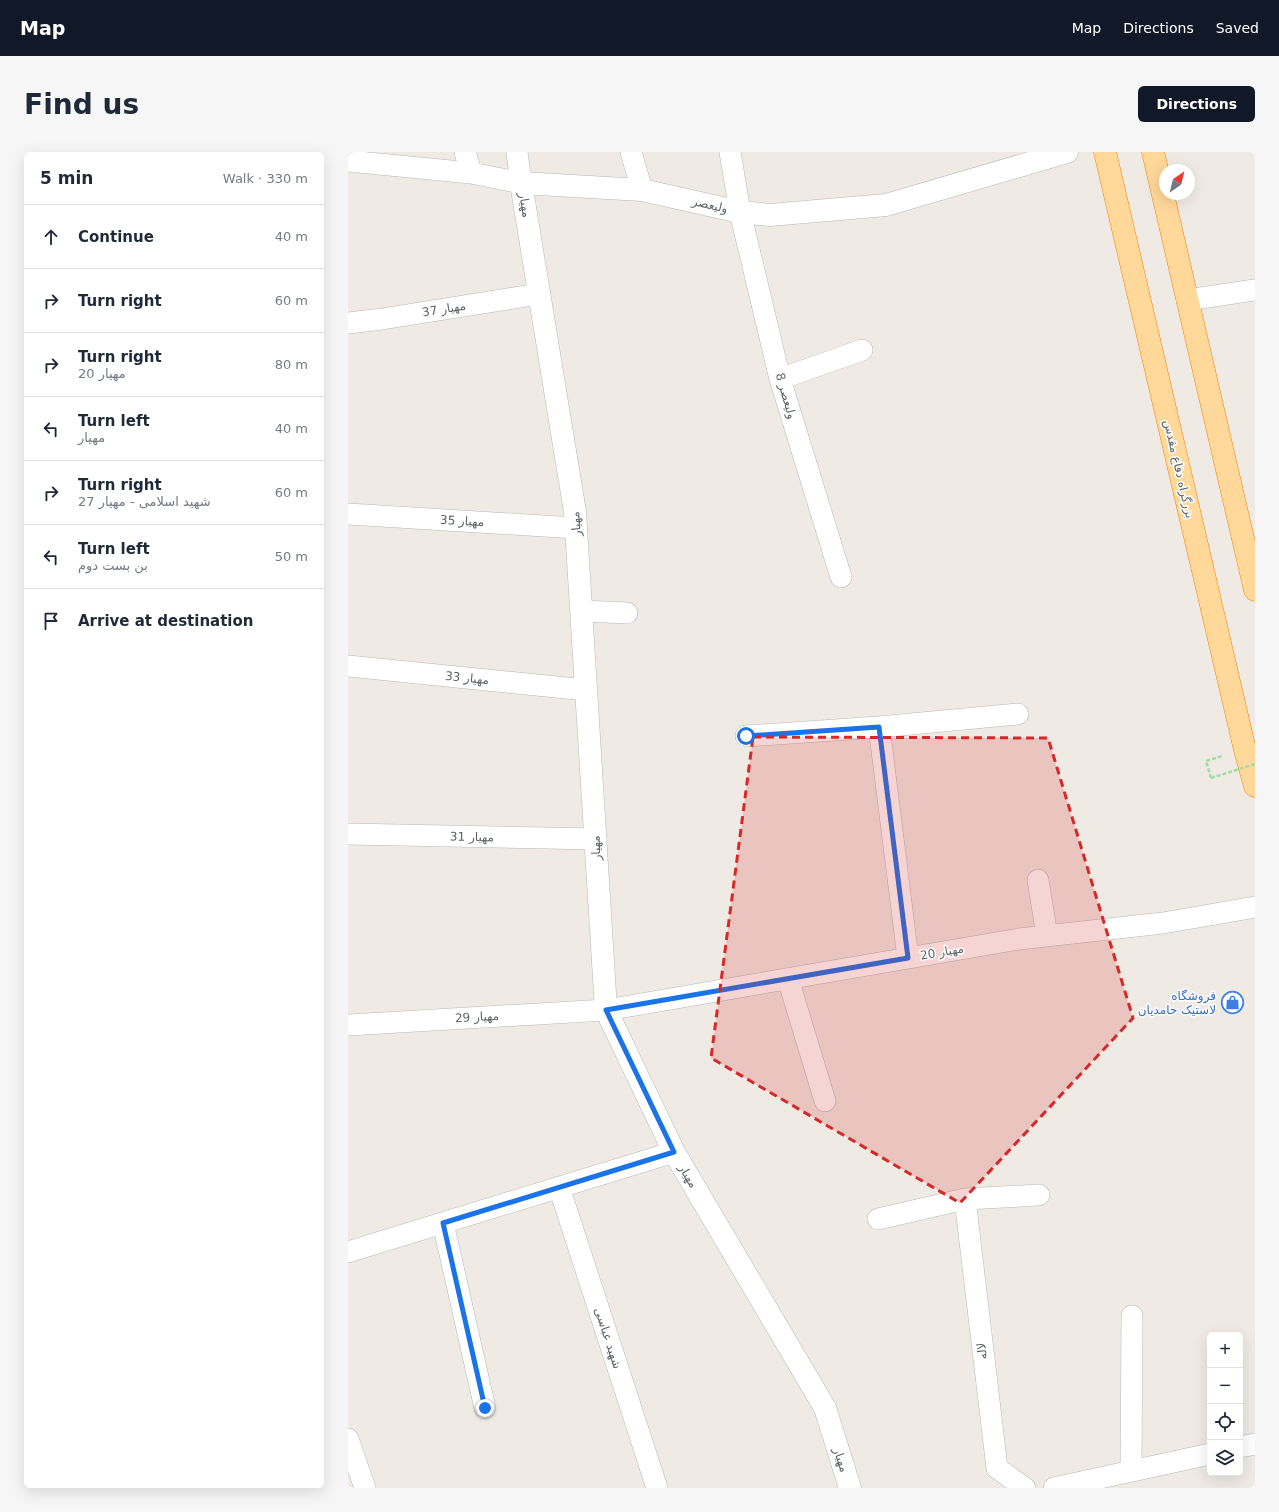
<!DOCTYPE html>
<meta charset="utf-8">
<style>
body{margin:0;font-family:"DejaVu Sans","Noto Sans Arabic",sans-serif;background:#f6f6f7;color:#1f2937}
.controls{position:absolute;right:12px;bottom:12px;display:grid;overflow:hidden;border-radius:6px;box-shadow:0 4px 16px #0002}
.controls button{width:36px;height:36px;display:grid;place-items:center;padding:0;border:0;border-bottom:1px solid #e0e1e3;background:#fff;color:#1f2937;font:20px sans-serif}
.compass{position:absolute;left:811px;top:12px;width:36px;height:36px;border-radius:50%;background:#fff;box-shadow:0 4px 16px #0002;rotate:35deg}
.stop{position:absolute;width:12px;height:12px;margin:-9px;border:3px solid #1a73e8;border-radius:50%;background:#fff}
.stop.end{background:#1a73e8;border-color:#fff;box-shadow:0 1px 4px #0008}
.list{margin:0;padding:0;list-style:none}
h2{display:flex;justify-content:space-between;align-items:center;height:52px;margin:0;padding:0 16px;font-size:17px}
h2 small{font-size:13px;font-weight:400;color:#747a83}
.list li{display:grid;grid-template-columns:26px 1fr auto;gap:12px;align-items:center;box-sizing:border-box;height:64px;padding:0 16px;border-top:1px solid #e0e1e3}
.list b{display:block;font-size:15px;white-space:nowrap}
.list p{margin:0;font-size:13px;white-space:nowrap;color:#747a83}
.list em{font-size:13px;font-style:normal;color:#747a83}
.icon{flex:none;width:22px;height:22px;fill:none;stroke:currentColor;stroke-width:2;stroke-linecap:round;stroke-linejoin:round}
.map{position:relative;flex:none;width:907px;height:1336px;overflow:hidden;border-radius:6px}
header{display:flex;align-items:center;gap:24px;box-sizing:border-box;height:56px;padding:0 20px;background:#111827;color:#fff}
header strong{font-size:19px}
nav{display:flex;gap:22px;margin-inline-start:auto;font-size:14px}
.intro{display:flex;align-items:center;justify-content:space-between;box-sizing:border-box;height:96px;padding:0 24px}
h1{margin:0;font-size:28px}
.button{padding:10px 18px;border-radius:6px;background:#111827;color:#fff;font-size:14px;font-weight:700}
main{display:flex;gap:24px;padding:0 24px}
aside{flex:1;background:#fff;border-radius:6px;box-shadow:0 4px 16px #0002}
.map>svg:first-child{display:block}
</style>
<header>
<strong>Map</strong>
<nav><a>Map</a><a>Directions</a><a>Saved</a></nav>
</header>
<div class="intro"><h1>Find us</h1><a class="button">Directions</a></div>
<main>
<aside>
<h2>5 min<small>Walk · 330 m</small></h2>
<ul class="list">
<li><svg class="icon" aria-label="ahead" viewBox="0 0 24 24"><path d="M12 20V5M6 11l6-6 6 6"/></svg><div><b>Continue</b></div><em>40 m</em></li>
<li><svg class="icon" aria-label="right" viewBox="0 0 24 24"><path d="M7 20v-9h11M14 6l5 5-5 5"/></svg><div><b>Turn right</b></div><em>60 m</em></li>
<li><svg class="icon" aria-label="right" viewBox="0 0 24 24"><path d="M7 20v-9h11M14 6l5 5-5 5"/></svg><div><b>Turn right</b><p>مهیار 20</p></div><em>80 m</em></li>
<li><svg class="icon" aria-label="left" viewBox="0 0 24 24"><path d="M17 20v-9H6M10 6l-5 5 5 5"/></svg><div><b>Turn left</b><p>مهیار</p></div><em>40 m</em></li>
<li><svg class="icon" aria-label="right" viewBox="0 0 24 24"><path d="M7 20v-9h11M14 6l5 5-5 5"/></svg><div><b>Turn right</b><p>شهید اسلامی - مهیار 27</p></div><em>60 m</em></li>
<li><svg class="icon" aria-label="left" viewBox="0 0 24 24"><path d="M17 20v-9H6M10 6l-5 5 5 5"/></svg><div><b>Turn left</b><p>بن بست دوم</p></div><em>50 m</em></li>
<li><svg class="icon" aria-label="arrive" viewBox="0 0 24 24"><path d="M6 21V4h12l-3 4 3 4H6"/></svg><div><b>Arrive at destination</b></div></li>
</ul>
</aside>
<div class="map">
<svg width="907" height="1336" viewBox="0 0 907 1336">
<rect width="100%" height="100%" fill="#efebe4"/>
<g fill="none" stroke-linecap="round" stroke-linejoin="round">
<defs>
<path id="minor" d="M117 0 123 21
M283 0 294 38
M382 0 392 60 432 227 493 425
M0 9 123 21 173 31 169 0
M839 148 907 138
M0 171 34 167 191 142
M432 227 514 198
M0 362 228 376
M234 459 279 461
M0 514 238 538
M531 575 560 806
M398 584 531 575 670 562
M0 682 248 687
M690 728 699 784
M440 827 477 949
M0 873 258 858 671 787 815 771 907 755
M211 1035 309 1336
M617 1047 649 1316 677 1336
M530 1067 617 1047 691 1043
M95 1071 137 1256
M0 1100 326 1000
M0 1287 17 1336
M892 1295 907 1292
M783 1319 784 1164
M706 1336 862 1302"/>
<path id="tertiary" d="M502 1336 477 1256 326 1000 258 858 227 360 173 31 294 38 392 60 422 63 538 53 719 0"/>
<path id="trunk" d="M757 0 897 598 907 634
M805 0 907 438"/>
</defs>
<use href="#minor" stroke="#b4b8bc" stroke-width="22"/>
<use href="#tertiary" stroke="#b4b8bc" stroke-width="23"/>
<use href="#trunk" stroke="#f37d00" stroke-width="23"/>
<path stroke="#a1dca6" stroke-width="2.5" stroke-dasharray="4 2" stroke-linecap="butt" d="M863 626 858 609 874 604"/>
<use href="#minor" stroke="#fff" stroke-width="21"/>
<use href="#tertiary" stroke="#fff" stroke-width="22"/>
<use href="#trunk" stroke="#ffd89a" stroke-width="22"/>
<path stroke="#a1dca6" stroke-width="2.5" stroke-dasharray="4 2" stroke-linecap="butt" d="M863 626 907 612"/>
</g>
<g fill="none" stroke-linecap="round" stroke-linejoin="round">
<path stroke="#1a73e8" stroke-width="5" d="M137 1256 95 1071 326 1000 258 858 560 806 531 575 398 584"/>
</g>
<path fill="#d62828" fill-opacity="0.2" stroke="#d62828" stroke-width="3" stroke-dasharray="8 5" stroke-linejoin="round" d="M405 585 700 586 785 866 612 1051 363 906Z"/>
<defs>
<symbol id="shop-ring" viewBox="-11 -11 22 22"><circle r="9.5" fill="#fff" stroke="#3f7fe0" stroke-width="1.5"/><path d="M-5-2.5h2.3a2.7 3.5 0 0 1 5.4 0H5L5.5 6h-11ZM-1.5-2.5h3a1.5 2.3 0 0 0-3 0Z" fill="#3f7fe0"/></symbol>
</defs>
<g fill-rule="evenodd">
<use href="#shop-ring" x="872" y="838" width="25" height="25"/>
</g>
<g text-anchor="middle" stroke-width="3" stroke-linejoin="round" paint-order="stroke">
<g font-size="12" fill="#5c6266" stroke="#fff">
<text transform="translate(177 53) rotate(81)" y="4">مهیار</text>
<text transform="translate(362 53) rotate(13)" y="4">ولیعصر</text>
<text transform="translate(96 157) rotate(-9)" y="4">مهیار 37</text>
<text transform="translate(438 244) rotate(74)" y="4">ولیعصر 8</text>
<text transform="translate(831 317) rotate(77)" y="4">بزرگراه دفاع مقدس</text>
<text transform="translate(114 369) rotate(3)" y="4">مهیار 35</text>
<text transform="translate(228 372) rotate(-95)" y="4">مهیار</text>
<text transform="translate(119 526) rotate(6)" y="4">مهیار 33</text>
<text transform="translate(124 685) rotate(1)" y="4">مهیار 31</text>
<text transform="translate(248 696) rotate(-93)" y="4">مهیار</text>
<text transform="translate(594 800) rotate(-10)" y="4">مهیار 20</text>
<text transform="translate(129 865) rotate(-3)" y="4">مهیار 29</text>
<text transform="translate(340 1024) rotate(59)" y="4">مهیار</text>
<text transform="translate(260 1186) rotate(72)" y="4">شهید عباسی</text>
<text transform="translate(634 1199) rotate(-97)" y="4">لاله</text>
<text transform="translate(493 1308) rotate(72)" y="4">مهیار</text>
</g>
<g font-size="12" fill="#366cbe" stroke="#fff" text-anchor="end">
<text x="868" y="848">فروشگاه<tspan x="868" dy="14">لاستیک حامدیان</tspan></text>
</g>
</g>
</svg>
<div class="controls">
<button>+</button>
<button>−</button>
<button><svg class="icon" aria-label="locate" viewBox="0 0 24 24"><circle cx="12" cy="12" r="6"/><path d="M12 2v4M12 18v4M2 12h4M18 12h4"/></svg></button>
<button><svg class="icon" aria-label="layers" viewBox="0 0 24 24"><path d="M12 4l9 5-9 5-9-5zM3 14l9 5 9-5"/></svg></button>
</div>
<svg class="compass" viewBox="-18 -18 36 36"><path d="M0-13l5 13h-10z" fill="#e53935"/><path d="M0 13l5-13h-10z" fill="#747a83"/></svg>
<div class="stop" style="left:398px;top:584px"></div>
<div class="stop end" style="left:137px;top:1256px"></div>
</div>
</main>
